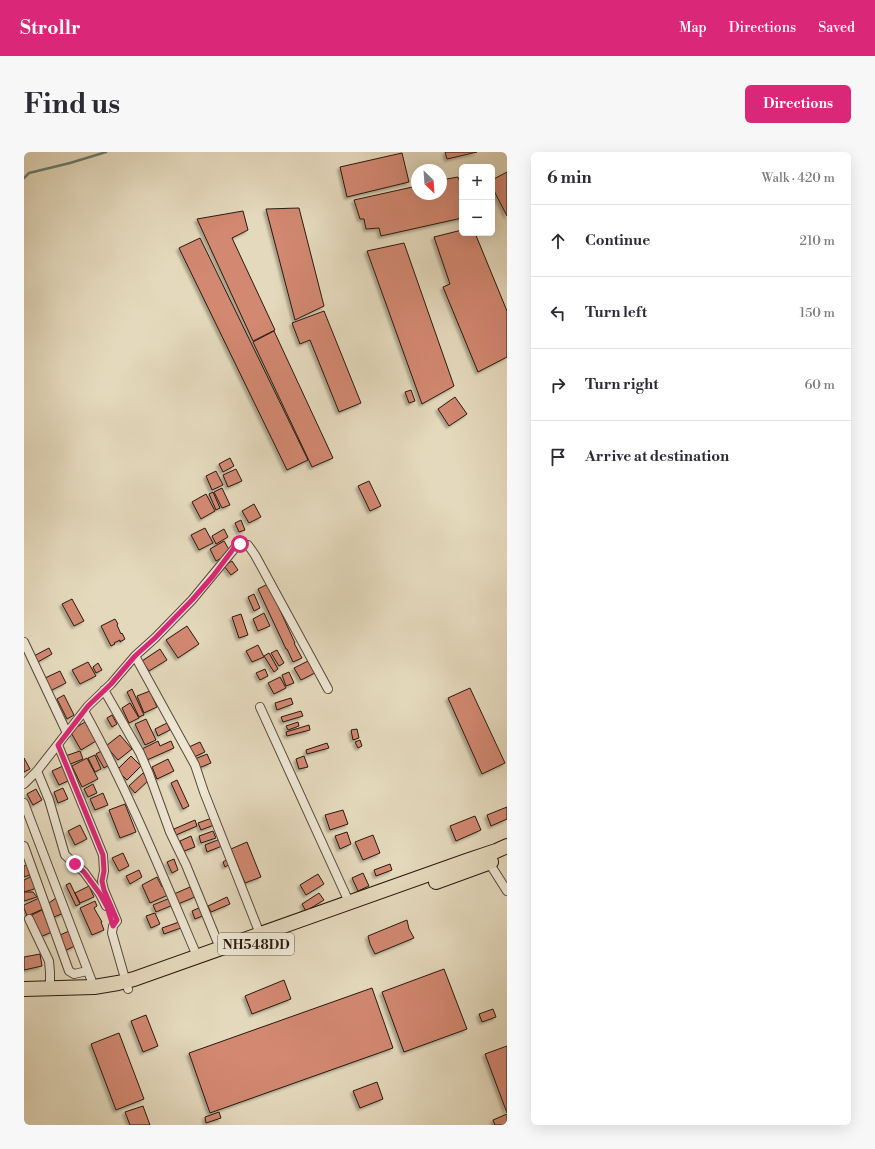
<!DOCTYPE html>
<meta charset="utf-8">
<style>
body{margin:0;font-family:"Libre Bodoni",serif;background:#f7f7f7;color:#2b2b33}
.controls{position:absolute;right:12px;top:12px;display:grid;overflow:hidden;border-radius:6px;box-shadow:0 4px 16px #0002}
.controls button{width:36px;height:36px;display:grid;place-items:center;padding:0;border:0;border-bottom:1px solid #e1e1e2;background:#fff;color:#2b2b33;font:20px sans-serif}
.compass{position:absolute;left:387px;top:12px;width:36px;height:36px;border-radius:50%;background:#fff;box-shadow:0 4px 16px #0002;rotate:155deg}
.stop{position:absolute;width:12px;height:12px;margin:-9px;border:3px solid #db2777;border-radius:50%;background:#fff}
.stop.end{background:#db2777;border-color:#fff;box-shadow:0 1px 4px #0008}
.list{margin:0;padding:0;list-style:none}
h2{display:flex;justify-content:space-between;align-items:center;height:52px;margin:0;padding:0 16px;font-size:17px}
h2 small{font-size:13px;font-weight:400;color:#7c7c81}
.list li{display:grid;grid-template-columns:26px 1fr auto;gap:12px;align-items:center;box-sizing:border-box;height:72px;padding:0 16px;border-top:1px solid #e1e1e2}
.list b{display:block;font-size:15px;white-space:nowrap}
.list em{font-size:13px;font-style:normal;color:#7c7c81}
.icon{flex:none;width:22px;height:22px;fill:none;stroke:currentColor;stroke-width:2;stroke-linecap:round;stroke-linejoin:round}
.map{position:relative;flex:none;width:483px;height:973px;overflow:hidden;border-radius:6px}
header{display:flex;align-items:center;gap:24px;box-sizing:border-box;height:56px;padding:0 20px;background:#db2777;color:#fff}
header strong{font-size:19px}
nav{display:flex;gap:22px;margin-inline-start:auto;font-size:14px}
.intro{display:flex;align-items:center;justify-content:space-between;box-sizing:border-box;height:96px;padding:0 24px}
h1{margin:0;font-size:28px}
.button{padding:10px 18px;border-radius:6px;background:#db2777;color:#fff;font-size:14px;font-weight:700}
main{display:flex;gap:24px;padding:0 24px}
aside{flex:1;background:#fff;border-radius:6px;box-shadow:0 4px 16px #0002}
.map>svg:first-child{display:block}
</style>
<header>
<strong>Strollr</strong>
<nav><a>Map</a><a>Directions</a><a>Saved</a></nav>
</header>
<div class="intro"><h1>Find us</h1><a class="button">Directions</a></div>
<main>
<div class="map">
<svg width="483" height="973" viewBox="0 0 483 973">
<defs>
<filter id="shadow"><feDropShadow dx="-2.5" dy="2.5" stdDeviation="1" flood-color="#0004"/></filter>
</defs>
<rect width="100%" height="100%" fill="#e4d9bc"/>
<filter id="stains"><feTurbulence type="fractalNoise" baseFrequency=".005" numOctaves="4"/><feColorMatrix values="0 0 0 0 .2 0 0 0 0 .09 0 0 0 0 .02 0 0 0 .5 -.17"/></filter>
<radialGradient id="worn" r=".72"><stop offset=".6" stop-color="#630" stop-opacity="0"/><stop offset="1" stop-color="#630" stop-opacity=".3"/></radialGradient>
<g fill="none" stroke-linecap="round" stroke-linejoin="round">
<path stroke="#6a7a6f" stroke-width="2.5" d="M0 26 5 21 46 11 82 0"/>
</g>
<path fill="#d28871" stroke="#2a190f" filter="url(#shadow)" d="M421 0H453L423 7Z
M378 1 385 30 323 45 316 15Z
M483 20V64L468 35V28Z
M434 25 438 35V66L357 84 355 76 342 77 340 67H336L330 48 393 34V42H417V28Z
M275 56 300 154 271 168 242 57Z
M219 59 224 78 208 86 251 178 229 189 173 67Z
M438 78V81H451L483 159V205L454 220 419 135 426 132 410 85Z
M176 86 284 308 263 318 155 96Z
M380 91 430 234 398 252 343 99Z
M300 159 337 251 315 260 286 188 276 192 268 171Z
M250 179 309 306 288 315 229 190Z
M387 238 391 249 385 251 381 240Z
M431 245 443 262 425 274 414 257Z
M206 306 210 314 199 320 195 312Z
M212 317 218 329 204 335 199 323Z
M192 319 199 333 188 338 182 324Z
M345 329 357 354 346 359 334 334Z
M198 336 206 353 198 356 190 340Z
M189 340 196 356 192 358 185 342Z
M182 342 191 359 177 367 168 350Z
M230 352 237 365 225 371 218 359Z
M217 368 221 378 215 380 211 371Z
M181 376 189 391 175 398 167 383Z
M200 377 204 385 192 392 188 384Z
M200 389 207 401 192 409 186 397Z
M208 409 214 418 207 423 200 414Z
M244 432 271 491H270L278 506 269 510 263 497H262L234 437Z
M230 442 236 456 230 459 224 445Z
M48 447 60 469 50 474 38 452Z
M240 461 246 474 234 479 229 467Z
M217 462 224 483 215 486 208 465Z
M91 467 94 472 93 473 97 482 98 481 101 487 96 490V488L90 491 91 492 87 494 77 474Z
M163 474 175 492 154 506 142 488Z
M234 493 240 505 228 510 222 499Z
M25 496 28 502 12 511 8 505Z
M136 497 143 508 125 519 118 509Z
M253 498 260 511 255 514 247 501Z
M245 501 254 517 250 520 240 504Z
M284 509 291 521 277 528 270 516Z
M64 510 72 524 56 532 48 518Z
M74 511 78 518 72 521 69 515Z
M241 517 244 524 236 528 232 521Z
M36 519 42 531 26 539 19 527Z
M265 520 270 531 262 534 258 523Z
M256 525 262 536 250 542 244 531Z
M446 536 481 611 458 622 424 546Z
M108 537 120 563 115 565 103 540Z
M126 539 133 555 120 561 113 544Z
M40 543 50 563 43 567 33 547Z
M267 546 269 552 253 558 251 551Z
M106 551 115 566 105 571 98 556Z
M277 559 279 564 259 570 257 565Z
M88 563 93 572 88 575 83 566Z
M122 567 132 588 121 593 111 572Z
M61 570 72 589 57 598 46 579Z
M274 570 275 574 264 578 262 574Z
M143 571 146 578 134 584 131 577Z
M285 573 286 578 263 584 262 580Z
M333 577 335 586 329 588 327 578Z
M96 583 108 597 94 608 82 594Z
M336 588 338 594 334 596 331 590Z
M134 589 136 594 147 589 150 596 123 608 118 597Z
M176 590 181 600 170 605 165 595Z
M303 591 305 596 283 602 282 598Z
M79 598 87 612 80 616 72 602Z
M56 599 59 607 44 613 41 604Z
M183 602 187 611 175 616 171 607Z
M71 603 77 617 71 620 64 606Z
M107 604 117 614 103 628 93 618Z
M280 604 284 615 275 617 272 607Z
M0 606 6 617 0 620Z
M63 606 74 627 58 635 48 614Z
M144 607 150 619 133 627 128 615Z
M39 614 46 628 35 633 28 619Z
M119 621 125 628 111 641 105 634Z
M153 628 165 654 159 657 147 631Z
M69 632 73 641 64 645 60 637Z
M39 636 44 647 34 651 30 640Z
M12 637 18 648 9 653 3 642Z
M79 641 84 653 71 658 66 647Z
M101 652 112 680 96 686 85 658Z
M483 655V667L467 674 463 663Z
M319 658 324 672 306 678 301 663Z
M451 664 457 678 432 689 426 674Z
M188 666 190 673 177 678 174 671Z
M171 668 173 674 152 683 150 677Z
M56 673 63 687 51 693 44 679Z
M189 679 192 686 177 691 175 684Z
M323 680 327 692 316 697 311 684Z
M349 683 356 701 339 708 331 690Z
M167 684 171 695 160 699 156 689Z
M196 687 198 694 183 700 181 693Z
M223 690 237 725 221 731 207 697Z
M99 701 105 714 95 719 88 706Z
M150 707 154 718 148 721 143 710Z
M204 707 206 712 201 715 199 710Z
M4 712 8 722 0 725V714Z
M366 712 368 718 352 724 350 718Z
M115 718 118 725 106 732 102 724Z
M339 721 345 734 334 739 328 726Z
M294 722 300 732 282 743 276 733Z
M8 724 12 734 10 737 0 740V728Z
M133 725 138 735 140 734 144 743 126 751 118 733Z
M46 731 56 752 52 754 42 733Z
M65 734 70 745 56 751 51 741Z
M166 735 171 745 154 752 150 742Z
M0 740H9L13 745 0 749Z
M295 741 300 748 282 759 278 752Z
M203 745 206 752 187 760 184 754Z
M15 746 19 757 3 764 0 756V753Z
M32 746 40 761 30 765 25 751Z
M146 746 149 753 132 760 129 753Z
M71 749 73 754 70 756 78 770H77L80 778 68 783 56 756Z
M177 755 181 763 171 767 168 759Z
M18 758 28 780 16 785 6 764Z
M131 761 136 772 127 776 122 764Z
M383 768 385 777 390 786 351 802 346 792 344 784Z
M155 770 157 776 140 782 138 776Z
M45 779 51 794 40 799 34 784Z
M16 802 18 814 0 818V805Z
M420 817 443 877 380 900 358 840Z
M260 828 267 847 228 862 221 844Z
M348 836 369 896 186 961 165 901Z
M469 857 472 865 458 870 455 862Z
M122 863 134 894 119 900 107 869Z
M95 881 120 947 92 958 67 892Z
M483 894V961L461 902Z
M353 930 359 947 336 956 329 939Z
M119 954 126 973H106L101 960Z
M195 960 197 966 182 971 181 965Z
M483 962V973H471L469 968Z"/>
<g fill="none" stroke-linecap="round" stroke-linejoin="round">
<defs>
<path id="street" d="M0 490 43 581
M111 504 171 613 180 640 236 782
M80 538 116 601 125 622 146 680 162 713 196 796
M236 555 325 750
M60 559C104 638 138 722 173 804
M34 593 79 703 80 719 78 729 80 738 93 769 89 774 88 781 104 837
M13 619 25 648 41 703 60 720 76 742 82 754
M0 632 13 619 64 554 87 532 111 504 131 486 168 448 211 396 216 392 224 393 231 403 304 537
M0 651 70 835
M0 694 45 819 50 822 63 819
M464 709 483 739
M5 767 25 809 26 820V837"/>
<path id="highway" d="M412 730 467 710
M0 837 70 835 94 831 110 827 442 709 472 699 483 694"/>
</defs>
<use href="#street" stroke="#58493a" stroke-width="10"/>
<use href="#highway" stroke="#2a190f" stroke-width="16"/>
<use href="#street" stroke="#ede6d3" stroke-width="8"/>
<use href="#highway" stroke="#e4d9bc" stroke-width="14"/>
</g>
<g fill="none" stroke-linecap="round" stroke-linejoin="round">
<path stroke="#db2777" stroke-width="5" d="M51 712 60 720 76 742 83 755 89 774 93 768 80 738 78 729 80 719 79 703 34 593 64 554 87 532 111 504 131 486 168 448 189 424 210 396 216 392"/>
</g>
<g text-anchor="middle" stroke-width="3" stroke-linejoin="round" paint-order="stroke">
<rect fill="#ede6d3" stroke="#64564a" stroke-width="1" x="194" y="781" width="76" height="22" rx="3"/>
<g font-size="13" font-weight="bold" fill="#2a190f">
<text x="232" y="797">NH548DD</text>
</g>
</g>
<rect width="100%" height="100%" filter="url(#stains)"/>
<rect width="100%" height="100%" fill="url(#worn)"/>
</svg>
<div class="controls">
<button>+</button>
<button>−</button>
</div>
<svg class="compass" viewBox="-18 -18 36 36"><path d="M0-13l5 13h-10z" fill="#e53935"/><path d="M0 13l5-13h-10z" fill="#7c7c81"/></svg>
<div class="stop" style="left:216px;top:392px"></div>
<div class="stop end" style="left:51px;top:712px"></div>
</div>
<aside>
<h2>6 min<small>Walk · 420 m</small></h2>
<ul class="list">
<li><svg class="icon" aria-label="ahead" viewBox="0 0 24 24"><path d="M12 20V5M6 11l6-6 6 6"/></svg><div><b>Continue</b></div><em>210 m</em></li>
<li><svg class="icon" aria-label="left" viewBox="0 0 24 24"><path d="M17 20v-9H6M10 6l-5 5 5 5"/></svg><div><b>Turn left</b></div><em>150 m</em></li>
<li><svg class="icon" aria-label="right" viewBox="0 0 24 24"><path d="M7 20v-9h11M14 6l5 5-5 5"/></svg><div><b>Turn right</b></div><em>60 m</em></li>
<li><svg class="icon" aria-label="arrive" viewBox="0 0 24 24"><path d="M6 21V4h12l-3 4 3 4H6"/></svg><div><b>Arrive at destination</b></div></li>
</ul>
</aside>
</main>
